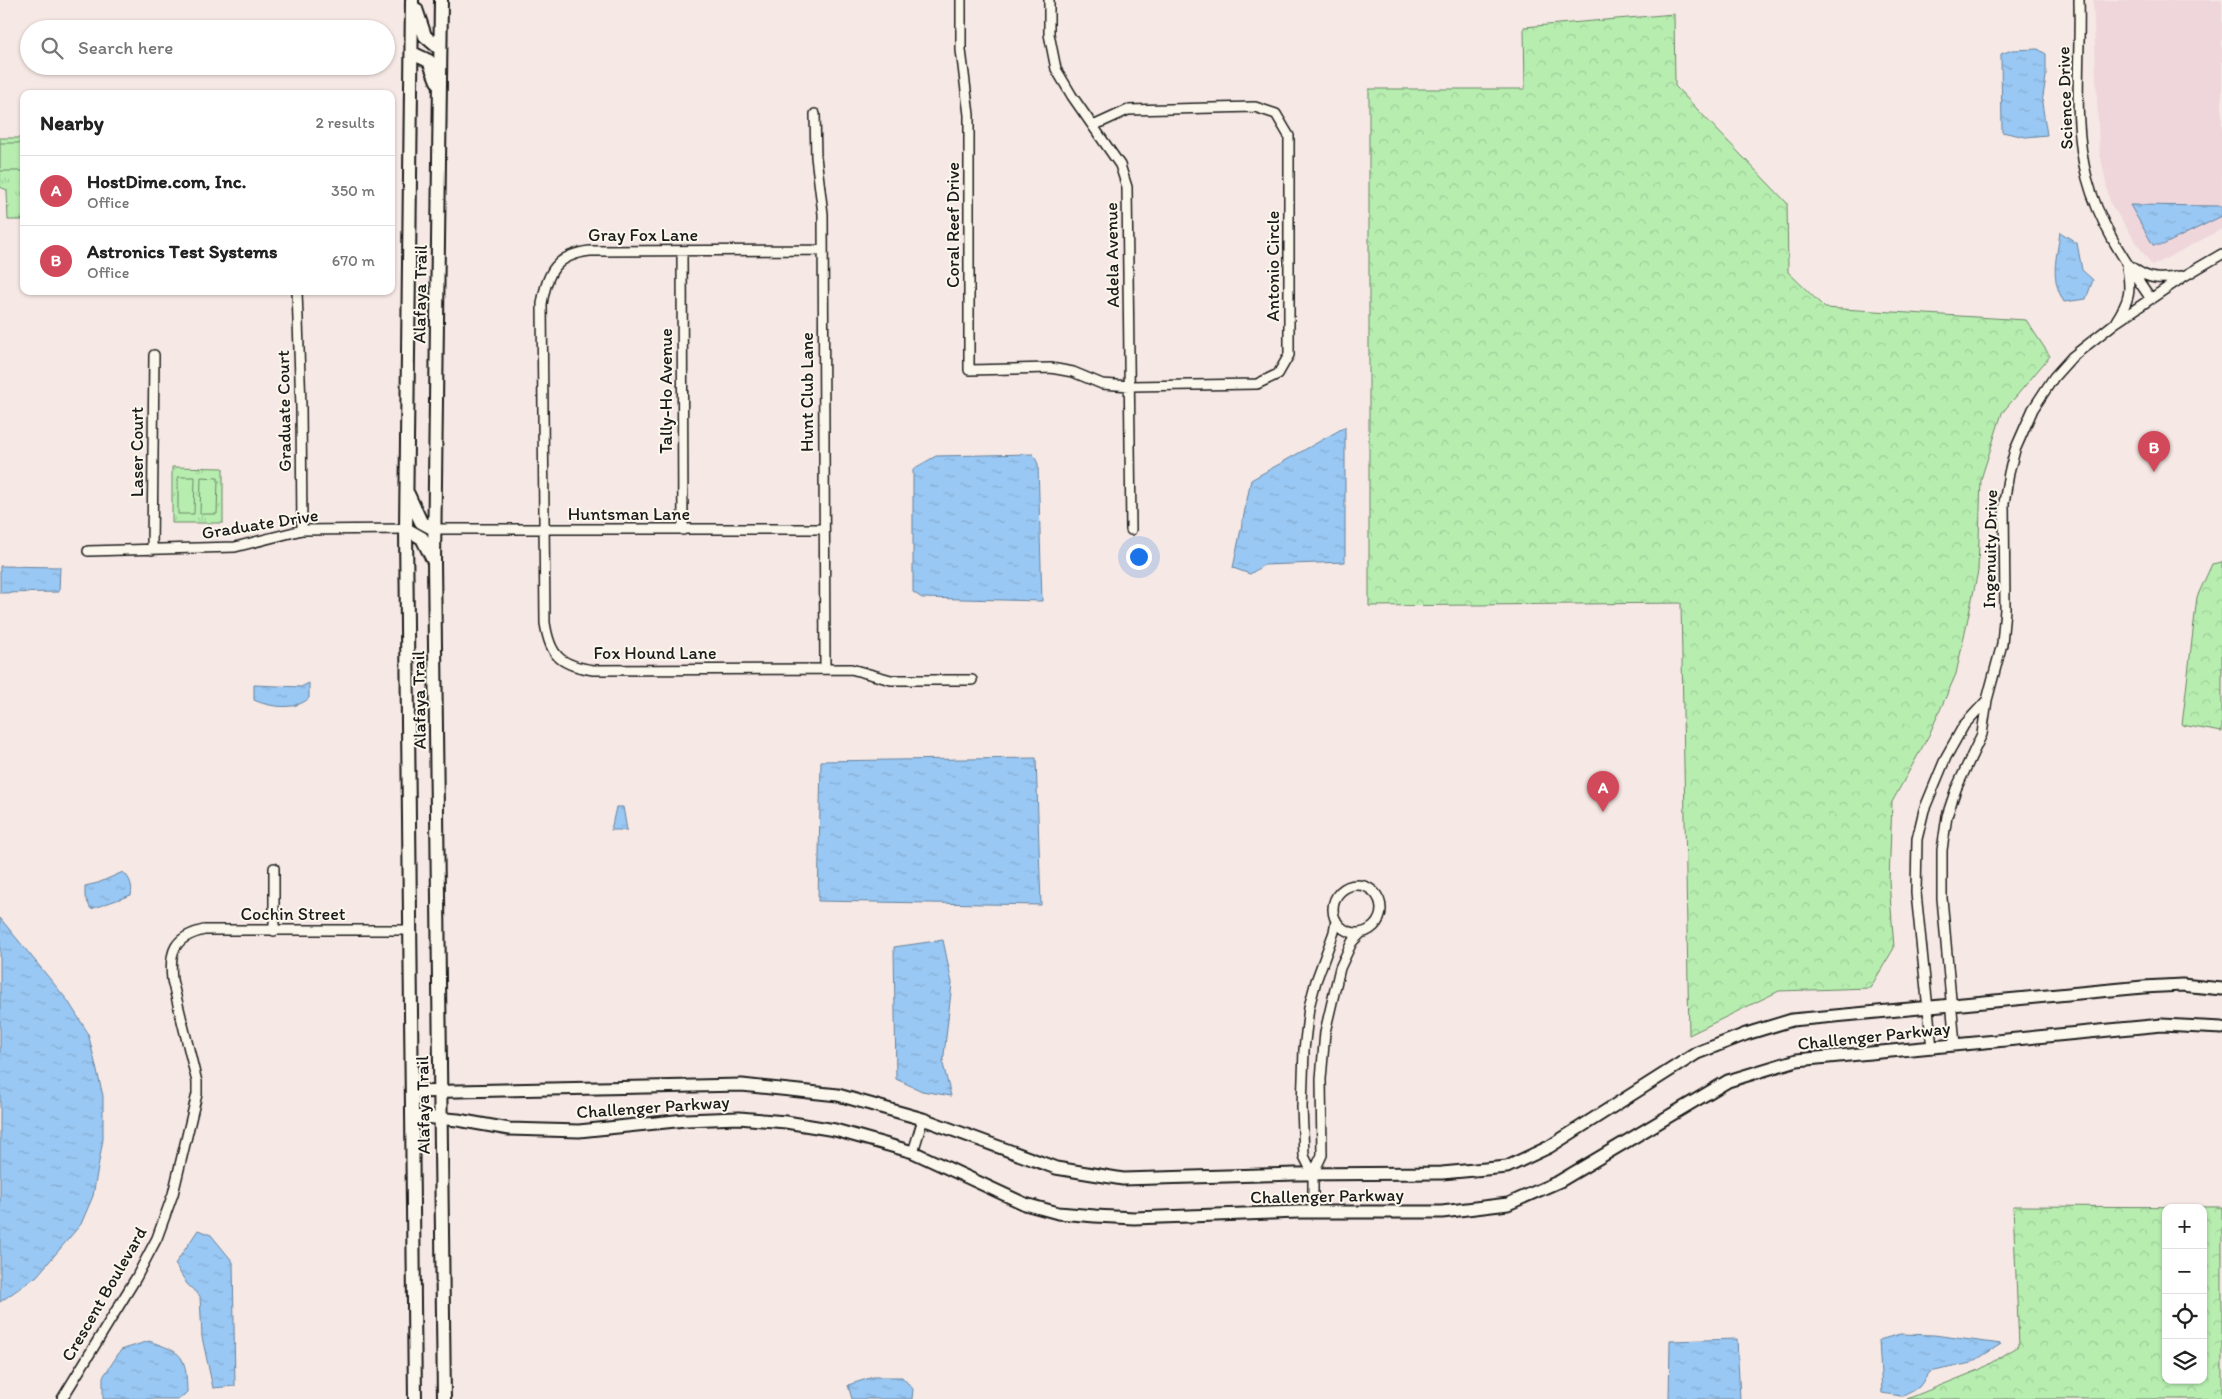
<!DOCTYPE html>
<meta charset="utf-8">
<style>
body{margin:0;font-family:Itim,sans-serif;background:#f2f2f2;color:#222}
.controls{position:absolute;right:15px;bottom:15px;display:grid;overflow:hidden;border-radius:10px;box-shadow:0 1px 4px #0004}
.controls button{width:45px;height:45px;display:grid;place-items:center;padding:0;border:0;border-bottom:1px solid #e0e0e0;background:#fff;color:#222;font:25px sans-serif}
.you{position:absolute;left:1138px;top:556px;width:18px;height:18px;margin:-12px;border:4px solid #fff;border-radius:50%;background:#1a73e8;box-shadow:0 0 0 8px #1a73e833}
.badge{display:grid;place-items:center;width:32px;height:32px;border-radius:50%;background:#d1495b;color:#fff;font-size:16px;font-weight:700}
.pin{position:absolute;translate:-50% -41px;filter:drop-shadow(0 1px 2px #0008)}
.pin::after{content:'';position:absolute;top:26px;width:18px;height:15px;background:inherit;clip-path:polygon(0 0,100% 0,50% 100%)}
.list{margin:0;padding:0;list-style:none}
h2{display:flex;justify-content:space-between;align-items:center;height:65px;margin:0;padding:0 20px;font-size:21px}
h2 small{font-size:16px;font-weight:400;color:#767676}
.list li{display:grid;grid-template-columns:32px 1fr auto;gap:15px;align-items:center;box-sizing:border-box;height:70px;padding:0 20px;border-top:1px solid #e0e0e0}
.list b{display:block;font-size:19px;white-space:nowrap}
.list p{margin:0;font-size:16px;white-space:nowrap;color:#767676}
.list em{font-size:16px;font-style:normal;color:#767676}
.icon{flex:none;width:28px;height:28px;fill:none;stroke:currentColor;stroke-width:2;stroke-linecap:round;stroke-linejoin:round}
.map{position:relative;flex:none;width:2222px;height:1399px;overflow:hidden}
.search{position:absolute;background:#fff;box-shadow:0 1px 4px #0004;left:20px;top:20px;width:375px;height:55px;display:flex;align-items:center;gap:12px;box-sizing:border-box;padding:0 18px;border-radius:28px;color:#767676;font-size:19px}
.panel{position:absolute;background:#fff;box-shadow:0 1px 4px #0004;left:20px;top:90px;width:375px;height:205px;border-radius:10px}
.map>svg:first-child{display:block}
</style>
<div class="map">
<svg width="2222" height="1399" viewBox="0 0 2222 1399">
<defs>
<pattern id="grass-tufts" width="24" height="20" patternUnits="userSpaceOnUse" patternTransform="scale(1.25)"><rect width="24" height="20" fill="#b7eeb0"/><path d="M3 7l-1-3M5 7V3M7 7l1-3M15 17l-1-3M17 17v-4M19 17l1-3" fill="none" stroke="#9dcc97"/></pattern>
<pattern id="forest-crowns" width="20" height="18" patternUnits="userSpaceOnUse" patternTransform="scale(1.25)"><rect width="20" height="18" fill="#b7eeb0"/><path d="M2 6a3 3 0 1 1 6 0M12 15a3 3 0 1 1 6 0" fill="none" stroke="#9dcc97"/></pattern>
<pattern id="water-ripples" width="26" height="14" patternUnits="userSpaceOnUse" patternTransform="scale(1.25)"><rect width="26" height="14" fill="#99c8f4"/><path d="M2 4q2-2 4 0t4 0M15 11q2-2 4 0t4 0" fill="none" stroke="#83abd1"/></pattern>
</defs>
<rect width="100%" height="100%" fill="#f6e8e4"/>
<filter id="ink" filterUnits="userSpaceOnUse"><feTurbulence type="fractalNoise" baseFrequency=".02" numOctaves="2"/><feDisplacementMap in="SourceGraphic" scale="10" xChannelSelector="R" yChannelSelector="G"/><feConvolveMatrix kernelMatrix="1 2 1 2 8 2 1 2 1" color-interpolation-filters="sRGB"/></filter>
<g filter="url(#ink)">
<path fill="#efd6db" d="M2093 0H2222V229L2152 266 2110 203 2099 148Z"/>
<path fill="url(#grass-tufts)" stroke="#6a8566" d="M0 138H24V220H8L7 190 0 187Z
M172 467 223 468V523H172Z"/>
<path fill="url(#forest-crowns)" stroke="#6a8566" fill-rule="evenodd" d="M1674 14 1675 86 1787 203 1788 272 1825 308 2026 320 2050 356 2002 413 1981 479 1978 571 1956 674 1929 735 1892 802 1889 881 1894 948 1870 988 1779 991 1689 1035 1681 603 1369 606V89H1525L1524 27Z
M2222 562V732L2182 725 2197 597 2212 564Z
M2013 1206 2222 1207V1399H1907L1979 1370 2019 1346ZM2166 1208H2203V1380H2166Z"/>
<path fill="#b7eeb0" stroke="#6a8566" d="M0 143H24V171H0Z
M178 477H195L194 514H178Z
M201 477 218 478 217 514H200Z"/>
<path fill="url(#water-ripples)" stroke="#67839e" d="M2038 49 2046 54V77L2042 103 2047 135 2026 137 2002 132 2001 54 2012 50Z
M2130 205 2222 206V216L2163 245H2153Z
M2060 232 2077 243 2082 270 2093 280 2086 299 2064 302C2049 276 2057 259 2060 232Z
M1345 427V562L1264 565 1250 574 1233 568 1251 480Z
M1033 454 1038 464 1042 601 922 598 913 592V469L936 456Z
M0 566 60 567 59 592 0 593Z
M309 683V698C296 711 269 707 254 700V685L301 687Z
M1036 758 1041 905 818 901 821 761Z
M616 807H623L627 830H611Z
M123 872C130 878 133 886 131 895L91 909 85 897V886L98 883Z
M0 918 68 1001 88 1033 103 1096V1139L93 1196 81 1224 37 1276 0 1302Z
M943 940 952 983 943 1064 951 1096 922 1091 896 1079 894 947Z
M198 1230 211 1235 233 1262 235 1386 213 1388 202 1337 200 1296 187 1284 175 1264Z
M1900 1334 1934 1335 2001 1344 1971 1363 1930 1372 1919 1387 1901 1396 1882 1393 1879 1340Z
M1737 1339 1740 1399H1669L1670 1341Z
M149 1341C183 1353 186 1354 187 1392L180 1399H103V1377L121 1350Z
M873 1377H902L913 1389 912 1399H852L848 1385Z"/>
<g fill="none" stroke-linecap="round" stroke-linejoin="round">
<defs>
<path id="minor" d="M961 0V50L969 115V370L1051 368 1073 372 1102 384 1130 386 1257 384 1278 374 1289 355V136L1276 114 1255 107 1128 110 1093 126
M1049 0V34L1056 69 1072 96 1120 165 1127 187 1131 530
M2079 0C2081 59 2072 121 2087 178 2099 224 2125 261 2151 299
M815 114 816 157 823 214 825 669
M823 250 590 251C556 255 547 272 542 304L545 623C550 656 560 665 593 670L851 669 891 680H972
M682 251 683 530
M2133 268C2149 280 2161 280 2181 276
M297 291 301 407 302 530
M2116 321C2130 299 2131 292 2127 267
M434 529H823
M152 550 154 355
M88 551 235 547 302 530 406 529
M274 868V931
M1333 909a24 24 0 1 1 48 0a24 24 0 1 1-48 0Z
M1955 1045 1942 898V850L1947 816 1956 789 1982 734 1987 700 2002 644 2005 609 2004 503 2009 473 2015 450 2033 409 2054 377 2072 357 2115 323 2186 275 2222 254
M1932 1048 1916 893 1917 839 1924 810 1946 757 1964 725 1987 700
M913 1152 923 1119
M1313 1174 1304 1156 1302 1107 1304 1050 1309 1007 1316 981 1334 932 1336 920
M1313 1212V1174L1322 1155 1321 1079 1325 1032 1340 968 1352 942 1361 933
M62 1399 136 1278 157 1238 173 1194 197 1094V1082L172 980C169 951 174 937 204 930H410"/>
<path id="secondary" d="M412 1092 742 1085 838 1095 923 1119 1056 1168 1123 1179 1295 1174 1442 1173 1507 1167 1549 1147 1697 1053 1746 1034 1792 1020 2143 987 2182 985 2222 989
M412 1116 458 1120 509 1129 579 1131 685 1120 739 1118 786 1122 835 1130 913 1152 1025 1204 1058 1213 1095 1216 1134 1218 1298 1212H1442L1508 1204 1560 1181 1728 1081 1797 1060 2162 1025 2222 1028"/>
<path id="primary" d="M412 0 406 529 415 1399
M441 0 434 562 444 1399
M416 9 425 36 440 49
M412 53 429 61 437 81
M408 494 421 522 434 529
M406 529 422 538 433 560"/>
</defs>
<use href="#minor" stroke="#1c1c1c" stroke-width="12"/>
<use href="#secondary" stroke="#1c1c1c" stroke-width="15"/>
<use href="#primary" stroke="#1c1c1c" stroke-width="16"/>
<use href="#minor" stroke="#fbf7ec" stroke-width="9"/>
<use href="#secondary" stroke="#fbf7ec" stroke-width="11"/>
<use href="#primary" stroke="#fbf7ec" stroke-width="12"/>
</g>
</g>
<g text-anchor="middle" stroke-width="4" stroke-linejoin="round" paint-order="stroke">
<g font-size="18" fill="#1c1c1c" stroke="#fbf7ec">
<text transform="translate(2065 98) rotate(-92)" y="6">Science Drive</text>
<text transform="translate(953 225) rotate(-90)" y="6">Coral Reef Drive</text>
<text x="643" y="241">Gray Fox Lane</text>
<text transform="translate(1112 255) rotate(-91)" y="6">Adela Avenue</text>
<text transform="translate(1273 266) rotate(-90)" y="6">Antonio Circle</text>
<text transform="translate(420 294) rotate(-89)" y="6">Alafaya Trail</text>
<text transform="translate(666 391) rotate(-90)" y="6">Tally-Ho Avenue</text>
<text transform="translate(807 392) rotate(-90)" y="6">Hunt Club Lane</text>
<text transform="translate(284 411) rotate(-91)" y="6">Graduate Court</text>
<text transform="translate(137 452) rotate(-90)" y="6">Laser Court</text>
<text x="629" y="520">Huntsman Lane</text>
<text transform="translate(260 524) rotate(-9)" y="6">Graduate Drive</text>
<text transform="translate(1990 549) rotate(-89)" y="6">Ingenuity Drive</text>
<text x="655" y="659">Fox Hound Lane</text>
<text transform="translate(419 700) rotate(-91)" y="6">Alafaya Trail</text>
<text x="293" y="920">Cochin Street</text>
<text transform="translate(1874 1036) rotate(-6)" y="6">Challenger Parkway</text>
<text transform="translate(423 1105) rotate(-91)" y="6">Alafaya Trail</text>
<text transform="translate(653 1107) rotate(-4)" y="6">Challenger Parkway</text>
<text transform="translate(1327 1196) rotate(-1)" y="6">Challenger Parkway</text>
<text transform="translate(104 1294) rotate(-60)" y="6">Crescent Boulevard</text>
</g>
</g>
</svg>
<div class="controls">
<button>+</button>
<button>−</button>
<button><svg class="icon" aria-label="locate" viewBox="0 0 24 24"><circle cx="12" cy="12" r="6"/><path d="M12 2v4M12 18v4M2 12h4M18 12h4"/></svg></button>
<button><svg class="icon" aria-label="layers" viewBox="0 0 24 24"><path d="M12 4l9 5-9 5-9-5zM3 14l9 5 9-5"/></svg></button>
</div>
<div class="you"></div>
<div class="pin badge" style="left:1603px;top:812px">A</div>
<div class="pin badge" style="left:2154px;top:472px">B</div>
<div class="search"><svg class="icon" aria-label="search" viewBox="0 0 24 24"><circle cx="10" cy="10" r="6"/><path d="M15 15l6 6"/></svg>Search here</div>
<section class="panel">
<h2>Nearby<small>2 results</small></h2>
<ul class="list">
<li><span class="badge">A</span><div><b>HostDime.com, Inc.</b><p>Office</p></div><em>350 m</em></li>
<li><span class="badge">B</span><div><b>Astronics Test Systems</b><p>Office</p></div><em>670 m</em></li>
</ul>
</section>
</div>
